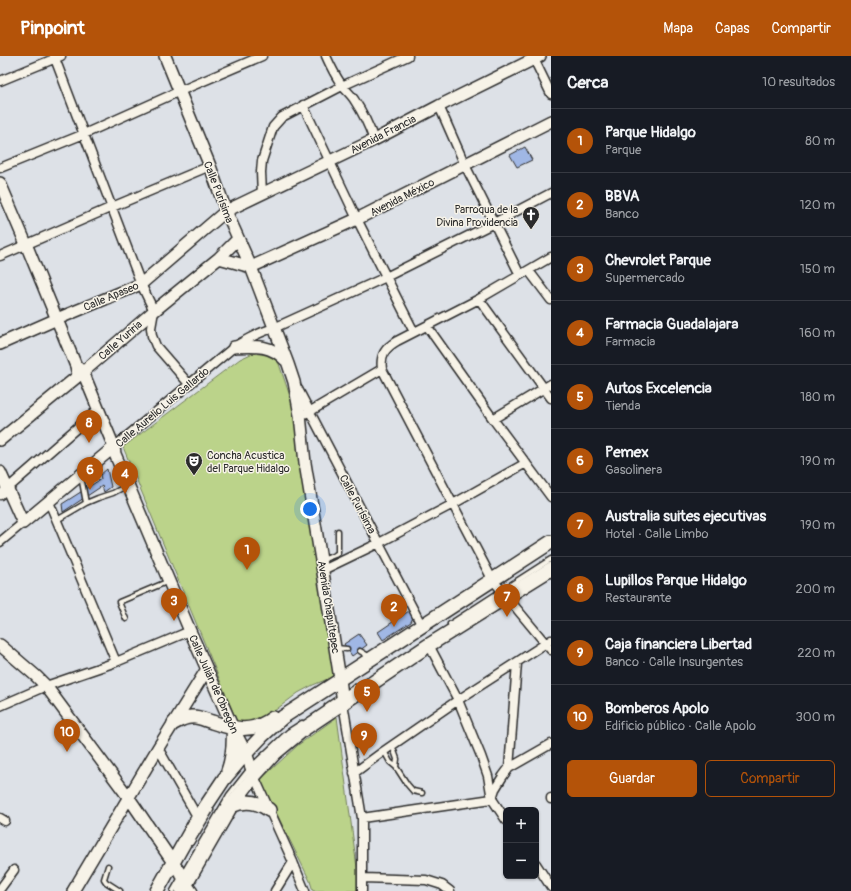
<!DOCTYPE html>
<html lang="es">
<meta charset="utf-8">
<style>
body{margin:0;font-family:Pangolin,sans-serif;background:#20242c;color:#f1f3f6}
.controls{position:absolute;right:12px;bottom:12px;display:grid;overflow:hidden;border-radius:6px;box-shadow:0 1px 3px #0004}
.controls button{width:36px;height:36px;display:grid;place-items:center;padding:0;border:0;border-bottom:1px solid #363941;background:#171b24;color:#f1f3f6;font:20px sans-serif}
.you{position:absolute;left:310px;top:453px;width:14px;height:14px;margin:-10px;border:3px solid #fff;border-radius:50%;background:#1a73e8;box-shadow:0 0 0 6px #1a73e833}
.badge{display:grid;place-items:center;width:26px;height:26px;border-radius:50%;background:#b45309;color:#fff;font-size:13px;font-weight:700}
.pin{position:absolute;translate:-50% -33px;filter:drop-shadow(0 1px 2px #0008)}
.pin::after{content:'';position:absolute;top:21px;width:14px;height:12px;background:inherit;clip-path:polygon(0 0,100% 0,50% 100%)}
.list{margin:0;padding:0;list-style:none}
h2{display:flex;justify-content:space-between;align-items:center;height:52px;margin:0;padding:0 16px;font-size:17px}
h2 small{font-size:13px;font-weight:400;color:#9ea1a6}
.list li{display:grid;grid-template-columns:26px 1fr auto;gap:12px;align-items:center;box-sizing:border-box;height:64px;padding:0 16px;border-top:1px solid #363941}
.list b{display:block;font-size:15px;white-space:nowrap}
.list p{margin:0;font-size:13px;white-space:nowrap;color:#9ea1a6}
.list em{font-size:13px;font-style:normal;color:#9ea1a6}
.actions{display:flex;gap:8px;padding:12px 16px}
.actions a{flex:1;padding:9px 0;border:1px solid #b45309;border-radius:6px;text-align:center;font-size:14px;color:#b45309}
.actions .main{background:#b45309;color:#fff}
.map{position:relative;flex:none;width:551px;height:835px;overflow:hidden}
header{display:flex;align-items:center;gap:24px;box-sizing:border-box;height:56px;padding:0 20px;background:#b45309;color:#fff}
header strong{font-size:19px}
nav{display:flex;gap:22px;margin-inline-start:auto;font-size:14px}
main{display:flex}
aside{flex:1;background:#171b24}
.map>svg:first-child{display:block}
</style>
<header>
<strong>Pinpoint</strong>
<nav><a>Mapa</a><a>Capas</a><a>Compartir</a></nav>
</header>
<main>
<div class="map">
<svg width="551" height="835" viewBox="0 0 551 835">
<rect width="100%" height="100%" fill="#dde1e7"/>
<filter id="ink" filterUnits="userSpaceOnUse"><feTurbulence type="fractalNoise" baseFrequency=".025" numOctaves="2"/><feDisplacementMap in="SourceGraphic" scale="8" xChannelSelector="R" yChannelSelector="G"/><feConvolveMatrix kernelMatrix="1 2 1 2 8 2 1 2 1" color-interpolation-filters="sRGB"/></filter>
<g filter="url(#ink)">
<path fill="#bbd38a" stroke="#737f5a" d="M253 297 266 299 278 305 294 352 335 620 313 629 298 637 265 662 249 668H238L123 391 240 303Z
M337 661 357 812V835H313L310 825 260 724 298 689Z"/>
<path fill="#a0b7e5" stroke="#2b2b2b" d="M525 91 532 104 517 111 510 99Z
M107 413 111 431 104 436 102 430 63 456 62 448 101 423 100 419Z
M409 555 413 561 411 566 383 584 378 576Z
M359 578 367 589 352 600 344 588Z"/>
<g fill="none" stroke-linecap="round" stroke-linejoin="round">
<defs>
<path id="lane" d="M81 420 86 447
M57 464 86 447 98 442 113 437 128 429
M322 504 335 499 338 497V475
M126 563 119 546 169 525
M450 568 501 535 551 503
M336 592 347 593
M360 595 370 601
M327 650 355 631
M384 695 390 706 396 711 397 703 392 689
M396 711 407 728 413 735 422 737
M191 787 211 754
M108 810 104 823 106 826 120 835
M173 835 229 739 251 711 288 676 302 667"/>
<path id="street" d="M54 0 141 228 154 255 151 272 152 280 156 290 189 328
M326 0C330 9 335 19 341 28 345 34 351 38 355 45 363 57 369 70 374 84
M534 3 551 38
M0 25 61 0
M303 49 357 163 414 276
M439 50 465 109 520 219
M0 112 84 78 180 35 262 0
M262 138 261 116 262 105 273 71 282 61 342 30 408 0
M0 200 112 151 210 110
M551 201 479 243 397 285C385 292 380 299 382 313L492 523 551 594
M529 215 551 244
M479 243 551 342
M427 270 493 363 551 441
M298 333 422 570
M304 358 309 356 382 313
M493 363 551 328
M114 391 234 291C247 283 259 276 274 272L386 221 494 167 551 137
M0 439 94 357
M49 446 116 606
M0 486 23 467
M323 514 379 487 453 448 526 407
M429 589 458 644 481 700 488 720 492 743 506 764
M343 647 362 762V835
M0 650 46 630 116 606 190 575
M158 692 198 762
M509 712 517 607
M354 717 384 695 458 644 551 584
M254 720 293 806 305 835
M492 742 495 733 503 720 509 712 551 688
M551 742V743
M0 762 5 765
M362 762 492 743
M536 808 551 831
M363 822 426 824 442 829 450 835
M187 827 193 835
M0 833 14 814
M275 835 293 806"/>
<path id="secondary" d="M165 0 210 110 226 155 251 211 288 308 294 326 300 359 305 407 321 504 340 623 343 647
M0 127 26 188 76 310 77 315
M219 202 251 211 357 163 551 65
M0 288 57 263 141 228 226 155 374 84 439 50 540 0
M234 291C254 290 271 288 285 304
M76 310 83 316 114 391 115 398 190 575 233 672 246 697 254 720
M0 384 83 316 154 255 219 202 238 183
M0 416 23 467 114 391
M0 589 36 620 46 630 129 742 187 827
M73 835 158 692 207 613"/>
<path id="primary" d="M174 667C180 664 184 661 191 661 198 660 205 664 212 666 235 674 253 677 273 662
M228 715C233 701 234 687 233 672
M231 750C244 744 257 745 269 754
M157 835 198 762 224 723 246 697 262 680 283 661 337 626 340 623 551 486
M182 835 231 750 254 720 275 697 304 673 429 589 551 513"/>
</defs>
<use href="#lane" stroke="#2b2b2b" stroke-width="7"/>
<use href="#street" stroke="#2b2b2b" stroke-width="11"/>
<use href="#secondary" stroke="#2b2b2b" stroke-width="14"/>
<use href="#primary" stroke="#2b2b2b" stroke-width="16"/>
<use href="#lane" stroke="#f7f3e8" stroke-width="4"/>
<use href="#street" stroke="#f7f3e8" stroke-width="8"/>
<use href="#secondary" stroke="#f7f3e8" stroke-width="11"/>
<use href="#primary" stroke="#f7f3e8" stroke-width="13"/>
</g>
</g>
<defs>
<symbol id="church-pin" viewBox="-11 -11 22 30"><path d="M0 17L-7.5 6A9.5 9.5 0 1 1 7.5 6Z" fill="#2b2b2b" stroke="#f7f3e8"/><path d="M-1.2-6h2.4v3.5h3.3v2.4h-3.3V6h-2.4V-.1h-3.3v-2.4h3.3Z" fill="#fff"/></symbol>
<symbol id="theatre-pin" viewBox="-11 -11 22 30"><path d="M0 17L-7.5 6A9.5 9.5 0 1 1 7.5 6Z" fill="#2b2b2b" stroke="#f7f3e8"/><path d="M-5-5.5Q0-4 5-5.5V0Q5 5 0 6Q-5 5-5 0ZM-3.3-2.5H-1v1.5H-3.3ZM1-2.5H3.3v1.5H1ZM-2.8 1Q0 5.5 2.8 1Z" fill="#fff"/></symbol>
</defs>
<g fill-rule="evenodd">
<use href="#church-pin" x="521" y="149" width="20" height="27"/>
<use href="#theatre-pin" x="184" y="395" width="20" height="27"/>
</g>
<g text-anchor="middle" stroke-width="3" stroke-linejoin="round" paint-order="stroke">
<g font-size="11" fill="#2b2b2b" stroke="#f7f3e8">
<text transform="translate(383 78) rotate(-27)" y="4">Avenida Francia</text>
<text transform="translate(219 136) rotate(69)" y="4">Calle Purísima</text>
<text transform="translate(402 141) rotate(-27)" y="4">Avenida México</text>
<text transform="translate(111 240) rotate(-23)" y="4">Calle Apaseo</text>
<text transform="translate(120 284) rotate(-41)" y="4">Calle Yuriria</text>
<text transform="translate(162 351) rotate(-40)" y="4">Calle Aurelio Luis Gallardo</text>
<text transform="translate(358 448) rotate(62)" y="4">Calle Purísima</text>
<text transform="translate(329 551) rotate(81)" y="4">Avenida Chapultepec</text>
<text transform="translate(214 628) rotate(66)" y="4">Calle Julián de Obregón</text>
</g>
<g font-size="11" fill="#2b2b2b" stroke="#f7f3e8" text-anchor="end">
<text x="518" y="157">Parroqua de la<tspan x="518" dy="13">Divina Providencia</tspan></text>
<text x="207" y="403" text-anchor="start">Concha Acustica<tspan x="207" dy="13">del Parque Hidalgo</tspan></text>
</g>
</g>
</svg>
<div class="controls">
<button>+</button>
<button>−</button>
</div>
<div class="you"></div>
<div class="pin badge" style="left:247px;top:514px">1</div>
<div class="pin badge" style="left:394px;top:571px">2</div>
<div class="pin badge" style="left:174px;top:565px">3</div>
<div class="pin badge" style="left:125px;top:438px">4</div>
<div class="pin badge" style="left:367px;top:656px">5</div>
<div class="pin badge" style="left:90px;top:434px">6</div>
<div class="pin badge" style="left:507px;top:561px">7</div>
<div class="pin badge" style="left:89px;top:387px">8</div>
<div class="pin badge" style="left:364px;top:700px">9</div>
<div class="pin badge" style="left:67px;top:696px">10</div>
</div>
<aside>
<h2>Cerca<small>10 resultados</small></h2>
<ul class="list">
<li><span class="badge">1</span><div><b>Parque Hidalgo</b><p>Parque</p></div><em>80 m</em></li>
<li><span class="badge">2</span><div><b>BBVA</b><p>Banco</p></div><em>120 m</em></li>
<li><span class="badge">3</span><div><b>Chevrolet Parque</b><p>Supermercado</p></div><em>150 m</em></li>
<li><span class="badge">4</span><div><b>Farmacia Guadalajara</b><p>Farmacia</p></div><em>160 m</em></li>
<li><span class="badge">5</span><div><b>Autos Excelencia</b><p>Tienda</p></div><em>180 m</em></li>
<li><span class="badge">6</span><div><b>Pemex</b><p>Gasolinera</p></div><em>190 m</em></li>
<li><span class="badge">7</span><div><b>Australia suites ejecutivas</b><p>Hotel · Calle Limbo</p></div><em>190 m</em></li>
<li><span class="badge">8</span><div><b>Lupillos Parque Hidalgo</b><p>Restaurante</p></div><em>200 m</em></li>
<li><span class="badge">9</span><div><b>Caja financiera Libertad</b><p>Banco · Calle Insurgentes</p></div><em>220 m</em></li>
<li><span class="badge">10</span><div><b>Bomberos Apolo</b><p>Edificio público · Calle Apolo</p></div><em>300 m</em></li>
</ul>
<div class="actions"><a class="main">Guardar</a><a>Compartir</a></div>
</aside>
</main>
